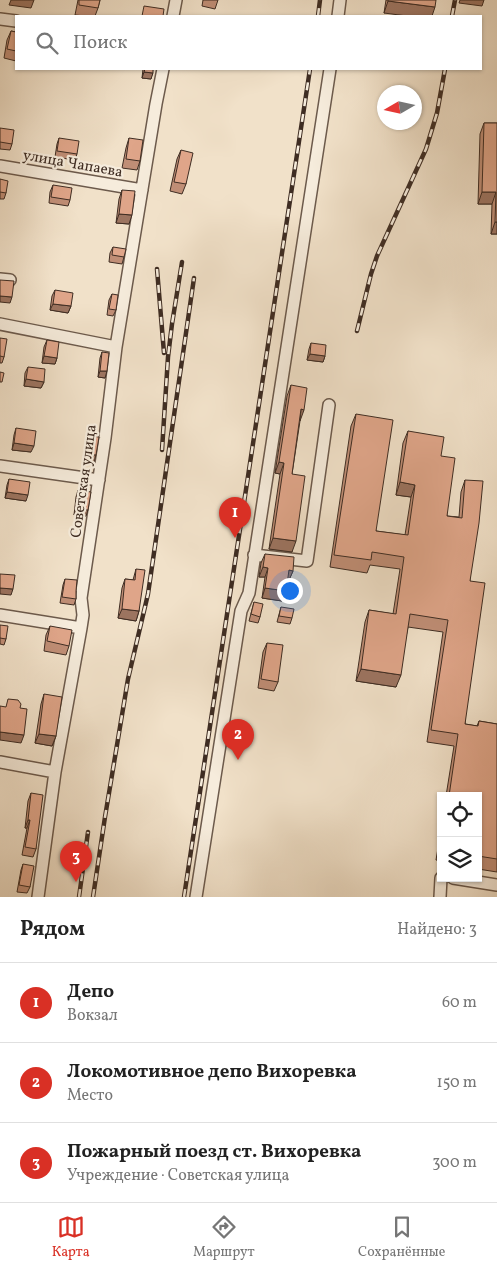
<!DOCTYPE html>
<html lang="ru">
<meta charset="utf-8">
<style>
body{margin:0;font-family:Vollkorn,serif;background:#f6f6f6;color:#222}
.controls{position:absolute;right:15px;bottom:15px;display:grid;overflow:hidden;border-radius:0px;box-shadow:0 1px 4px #0004}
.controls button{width:45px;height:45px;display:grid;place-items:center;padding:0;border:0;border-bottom:1px solid #e0e0e0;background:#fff;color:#222;font:25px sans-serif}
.compass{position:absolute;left:377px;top:85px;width:45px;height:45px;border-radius:50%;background:#fff;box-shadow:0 1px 4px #0004;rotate:261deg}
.you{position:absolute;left:289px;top:590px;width:18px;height:18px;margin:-12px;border:4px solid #fff;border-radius:50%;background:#1a73e8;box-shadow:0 0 0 8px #1a73e833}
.badge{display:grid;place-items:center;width:32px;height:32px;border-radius:50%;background:#d93025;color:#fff;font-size:16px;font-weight:700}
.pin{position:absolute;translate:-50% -41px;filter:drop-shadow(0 1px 2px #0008)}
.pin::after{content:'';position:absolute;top:26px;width:18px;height:15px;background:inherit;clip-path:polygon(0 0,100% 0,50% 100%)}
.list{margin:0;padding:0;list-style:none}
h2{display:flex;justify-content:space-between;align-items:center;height:65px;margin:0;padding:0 20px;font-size:21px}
h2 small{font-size:16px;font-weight:400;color:#767676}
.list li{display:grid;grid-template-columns:32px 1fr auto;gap:15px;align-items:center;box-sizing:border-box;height:80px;padding:0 20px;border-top:1px solid #e0e0e0}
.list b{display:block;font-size:19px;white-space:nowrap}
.list p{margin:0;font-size:16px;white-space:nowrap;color:#767676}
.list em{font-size:16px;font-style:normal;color:#767676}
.icon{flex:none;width:28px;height:28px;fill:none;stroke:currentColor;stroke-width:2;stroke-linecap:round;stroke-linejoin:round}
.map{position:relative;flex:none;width:497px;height:897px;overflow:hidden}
.search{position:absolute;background:#fff;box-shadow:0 1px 4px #0004;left:15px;right:15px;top:15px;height:55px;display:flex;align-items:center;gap:12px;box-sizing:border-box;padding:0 18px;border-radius:0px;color:#767676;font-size:19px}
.sheet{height:305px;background:#fff}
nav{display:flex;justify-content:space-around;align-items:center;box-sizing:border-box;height:70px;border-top:1px solid #e0e0e0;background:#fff;font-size:14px;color:#767676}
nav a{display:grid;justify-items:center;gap:2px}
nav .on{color:#d93025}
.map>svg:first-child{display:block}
</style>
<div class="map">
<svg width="497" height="897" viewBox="0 0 497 897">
<rect width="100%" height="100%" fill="#f1e1c9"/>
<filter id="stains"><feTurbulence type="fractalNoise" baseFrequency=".004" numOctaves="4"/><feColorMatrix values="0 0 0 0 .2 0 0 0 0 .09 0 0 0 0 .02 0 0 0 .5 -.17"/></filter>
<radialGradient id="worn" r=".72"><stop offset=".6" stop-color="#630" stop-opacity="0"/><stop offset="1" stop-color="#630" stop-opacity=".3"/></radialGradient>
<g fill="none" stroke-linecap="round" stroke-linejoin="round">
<defs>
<path id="minor" d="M173 16 176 0
M338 16 340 0
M0 19 16 21
M0 166 142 190
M0 279 10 280
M0 324 116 347
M0 466 99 480
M254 555 307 561 329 405
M0 615 81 628
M0 762 55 772
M453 878 497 885
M38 897 55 772 81 628 83 615 81 598 105 438 116 347 156 104 163 69
M196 897 241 611 249 593 330 69
M440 897 441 878"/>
</defs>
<use href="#minor" stroke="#6c5a4c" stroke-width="14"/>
<use href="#minor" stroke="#f6ecdc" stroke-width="11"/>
<defs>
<path id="rail" d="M318 16 320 0
M452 16 455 0
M157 269 164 353
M357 331 371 274 377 256 426 149 437 113 445 69
M162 450 168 357 172 324 182 262
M79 897 88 832
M93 897 105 817 128 679 148 594 194 278
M184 897 310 69"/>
</defs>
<use href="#rail" stroke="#3f2d23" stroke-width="4.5"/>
<use href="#rail" stroke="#f6ecdc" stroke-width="2.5" stroke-dasharray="8" stroke-linecap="butt"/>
</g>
<path fill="#c08e76" stroke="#3f2d23" d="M78 0H100L98 8 95 16H85L75 15Z
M203 0H218L215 9 202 6Z
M386 0H436L384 13Z
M11 31 16 32V61L4 58 7 40Z
M143 69H153L151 79 142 78Z
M484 123H497V234H491L492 204H478L480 134Z
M0 128 12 144 10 150 0 149Z
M59 138 77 154 75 160 55 157 57 144Z
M129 138 140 161 137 170 122 168 126 148Z
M181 150 186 184 182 194 170 191 177 159Z
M0 179 6 193 4 199H0Z
M53 185 70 200 68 206 49 203 50 192Z
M122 190 129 224 116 223 119 199Z
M113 247 124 257 122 264 109 262 110 253Z
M55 290 71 306 68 313 50 310 52 296Z
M112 294 116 310 113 316 107 315 109 300Z
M0 338 4 357 2 363H0Z
M47 340 57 358 55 364 42 363 44 347Z
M311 343 325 356 323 362 307 360 309 349Z
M102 352 105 378 98 377 100 358Z
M28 367 44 382 41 388 24 386 25 373Z
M291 385 300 421 292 474V552L269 549 280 474 275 473 287 396Z
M356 414 376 531 405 535 411 497 396 495 403 443 408 431 441 456 447 516 459 517 461 492 465 480 470 581 465 724 477 726 479 721 497 724V872L478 869V796H446L454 746 427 742 443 632 408 627 396 687 356 681 365 622 369 610 393 614 400 569 370 565 367 573 330 567 351 426Z
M16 428 31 452 12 450 14 435Z
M90 436 94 462 85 461 88 442Z
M9 479 26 501 5 498 7 485Z
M78 490 86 516 74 515 76 497Z
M265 554 293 571 289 580H287L286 591 282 601 262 598 265 577H259L261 563Z
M136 569 139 611 136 621 118 618 122 588 125 579 133 580Z
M65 579 76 591V599L74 605 60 603 63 585Z
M254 602 260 617 258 623 249 621Z
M281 607 292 618 290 624 277 622Z
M0 625 6 639 4 645 0 644Z
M50 626 69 646 66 655 44 651 46 635Z
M267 643 278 682 274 691 258 688 263 652Z
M44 694 56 736 52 746 35 743 41 704Z
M31 793 36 849 33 857 22 855 27 828H25L28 801Z
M441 830V861L436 860Z
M23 864 30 887 27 893 17 892 21 870Z"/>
<path fill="#9c7460" stroke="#3f2d23" d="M11 0H34L31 8 9 5Z
M460 0H484L482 6 459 3Z
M388 1 435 7 432 16H407L384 13Z
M144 72 153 73 151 79 142 78Z
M482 192H496L492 204H478Z
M119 214 132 215 129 224 116 223Z
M495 222H497V234H491Z
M0 296 12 297 10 303 0 302Z
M53 304 71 306 68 313 50 310Z
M310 354 325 356 323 362 307 360Z
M44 356 57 358 55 364 42 363Z
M100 371H107L105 378 98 377Z
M26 379 44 382 41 388 24 386Z
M301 409 304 410 300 421Z
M14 443 34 446 31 452 12 450Z
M88 454 96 455 94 462 85 461Z
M279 462 284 463 280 474 275 473Z
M400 482 415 485 411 497 396 495Z
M7 492 28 495 26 501 5 498Z
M76 508 88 510 86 516 74 515Z
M273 538 296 541 292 552 269 549Z
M263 567 268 568 265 577H259Z
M289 570 293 571 289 580H285Z
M0 588 13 589 11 595 0 594Z
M265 588 286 591 282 601 262 598Z
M122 609 139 611 136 621 118 618Z
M361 669 401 675 396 687 356 681Z
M0 732 24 735 21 743 0 740Z
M39 734 56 736 52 746 35 743Z
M28 820H30L27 828H25Z"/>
<path fill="#dfa589" stroke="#3f2d23" d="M79 0H100L98 8 79 5Z
M388 0H436L435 7 388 1Z
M144 6 164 9 163 16H142Z
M11 31 16 32V51L7 49Z
M145 69H153V73L144 72Z
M484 123H497V222H495L496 192H482Z
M0 128 14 130 12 144 0 142Z
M59 138 79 141 77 154 57 151Z
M129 138 143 140 140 161 126 159Z
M181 150 193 153 186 184 174 182Z
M0 179 8 181 6 193 0 192Z
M53 185 72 188 70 200 51 197Z
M122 190 135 191 132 215 119 214Z
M113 247 126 249 124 257 112 255Z
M0 280 14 281 12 297 0 296Z
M55 290 73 293 71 306 53 304Z
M112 294 118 295 116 310 109 309Z
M0 338 7 339 4 357 0 356Z
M47 340 59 342 57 358 44 356Z
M311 343 326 345 325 356 310 354Z
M102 352 109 353 107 371H100Z
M28 367 45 369 44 382 26 379Z
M0 372 4 373 2 382H0Z
M291 385 307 388 304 410 301 409 292 474 305 476 296 541 273 538 284 463 279 462Z
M356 414 393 420 376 531 408 535 415 485 400 482 408 431 444 437 441 456 455 458 447 516 462 518 465 480 483 481 479 523 470 581 485 583 465 724 478 726 479 721 497 724V859L478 856V796H449L458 734 431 730 448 620 410 614 401 675 361 669 369 610 396 614 404 557 372 552 371 560 334 555Z
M16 428 36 431 34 446 14 443Z
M90 436 99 437 96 455 88 454Z
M9 479 30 482 28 495 7 492Z
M78 490 91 492 88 510 76 508Z
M265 554 294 557 293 571 289 570 286 591 265 588 268 568 263 567Z
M136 569 145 570 139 611 122 609 125 579 135 580Z
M0 574 15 575 13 589 0 588Z
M65 579 77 580 76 591V599L62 597Z
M254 602 263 604 260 617 251 614Z
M281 607 294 609 292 618 279 616Z
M0 625 8 626 6 639 0 638Z
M50 626 72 630 69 646 47 641Z
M267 643 283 645 278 682 261 679Z
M44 694 62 697 56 736 39 734Z
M8 699 18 700 21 704 20 708 27 709 24 735 0 732V706L6 707Z
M31 793 43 795 36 849 25 847 30 820H28Z
M23 864 34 866 30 887 19 885Z"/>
<g text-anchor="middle" stroke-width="4.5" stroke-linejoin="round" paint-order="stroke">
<g font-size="15" fill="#3f2d23" stroke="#f6ecdc">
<text transform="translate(73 163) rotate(10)" y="5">улица Чапаева</text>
<text transform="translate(83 481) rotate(-82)" y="5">Советская улица</text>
</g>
</g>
<rect width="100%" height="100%" filter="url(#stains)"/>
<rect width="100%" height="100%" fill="url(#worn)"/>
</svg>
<div class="controls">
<button><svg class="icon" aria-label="locate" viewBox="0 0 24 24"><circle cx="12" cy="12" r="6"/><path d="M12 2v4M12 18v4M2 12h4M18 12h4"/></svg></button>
<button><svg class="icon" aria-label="layers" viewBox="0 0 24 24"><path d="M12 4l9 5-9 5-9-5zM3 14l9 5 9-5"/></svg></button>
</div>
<svg class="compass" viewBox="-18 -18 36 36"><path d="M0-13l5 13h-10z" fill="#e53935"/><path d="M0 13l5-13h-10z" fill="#767676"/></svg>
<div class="you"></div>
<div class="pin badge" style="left:235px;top:538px">1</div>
<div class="pin badge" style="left:238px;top:760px">2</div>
<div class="pin badge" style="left:76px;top:882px">3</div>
<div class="search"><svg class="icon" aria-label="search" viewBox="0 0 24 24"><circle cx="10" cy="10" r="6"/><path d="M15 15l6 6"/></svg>Поиск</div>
</div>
<section class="sheet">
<h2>Рядом<small>Найдено: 3</small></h2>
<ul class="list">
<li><span class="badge">1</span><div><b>Депо</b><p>Вокзал</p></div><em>60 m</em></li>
<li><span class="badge">2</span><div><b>Локомотивное депо Вихоревка</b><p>Место</p></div><em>150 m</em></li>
<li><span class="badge">3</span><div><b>Пожарный поезд ст. Вихоревка</b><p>Учреждение · Советская улица</p></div><em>300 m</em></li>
</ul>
</section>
<nav>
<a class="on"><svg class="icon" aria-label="map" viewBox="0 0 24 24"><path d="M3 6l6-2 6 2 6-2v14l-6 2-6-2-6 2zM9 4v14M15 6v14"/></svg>Карта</a>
<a><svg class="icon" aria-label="directions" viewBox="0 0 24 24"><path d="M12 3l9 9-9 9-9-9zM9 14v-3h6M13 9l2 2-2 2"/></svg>Маршрут</a>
<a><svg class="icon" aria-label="saved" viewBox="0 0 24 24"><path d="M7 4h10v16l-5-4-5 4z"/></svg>Сохранённые</a>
</nav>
